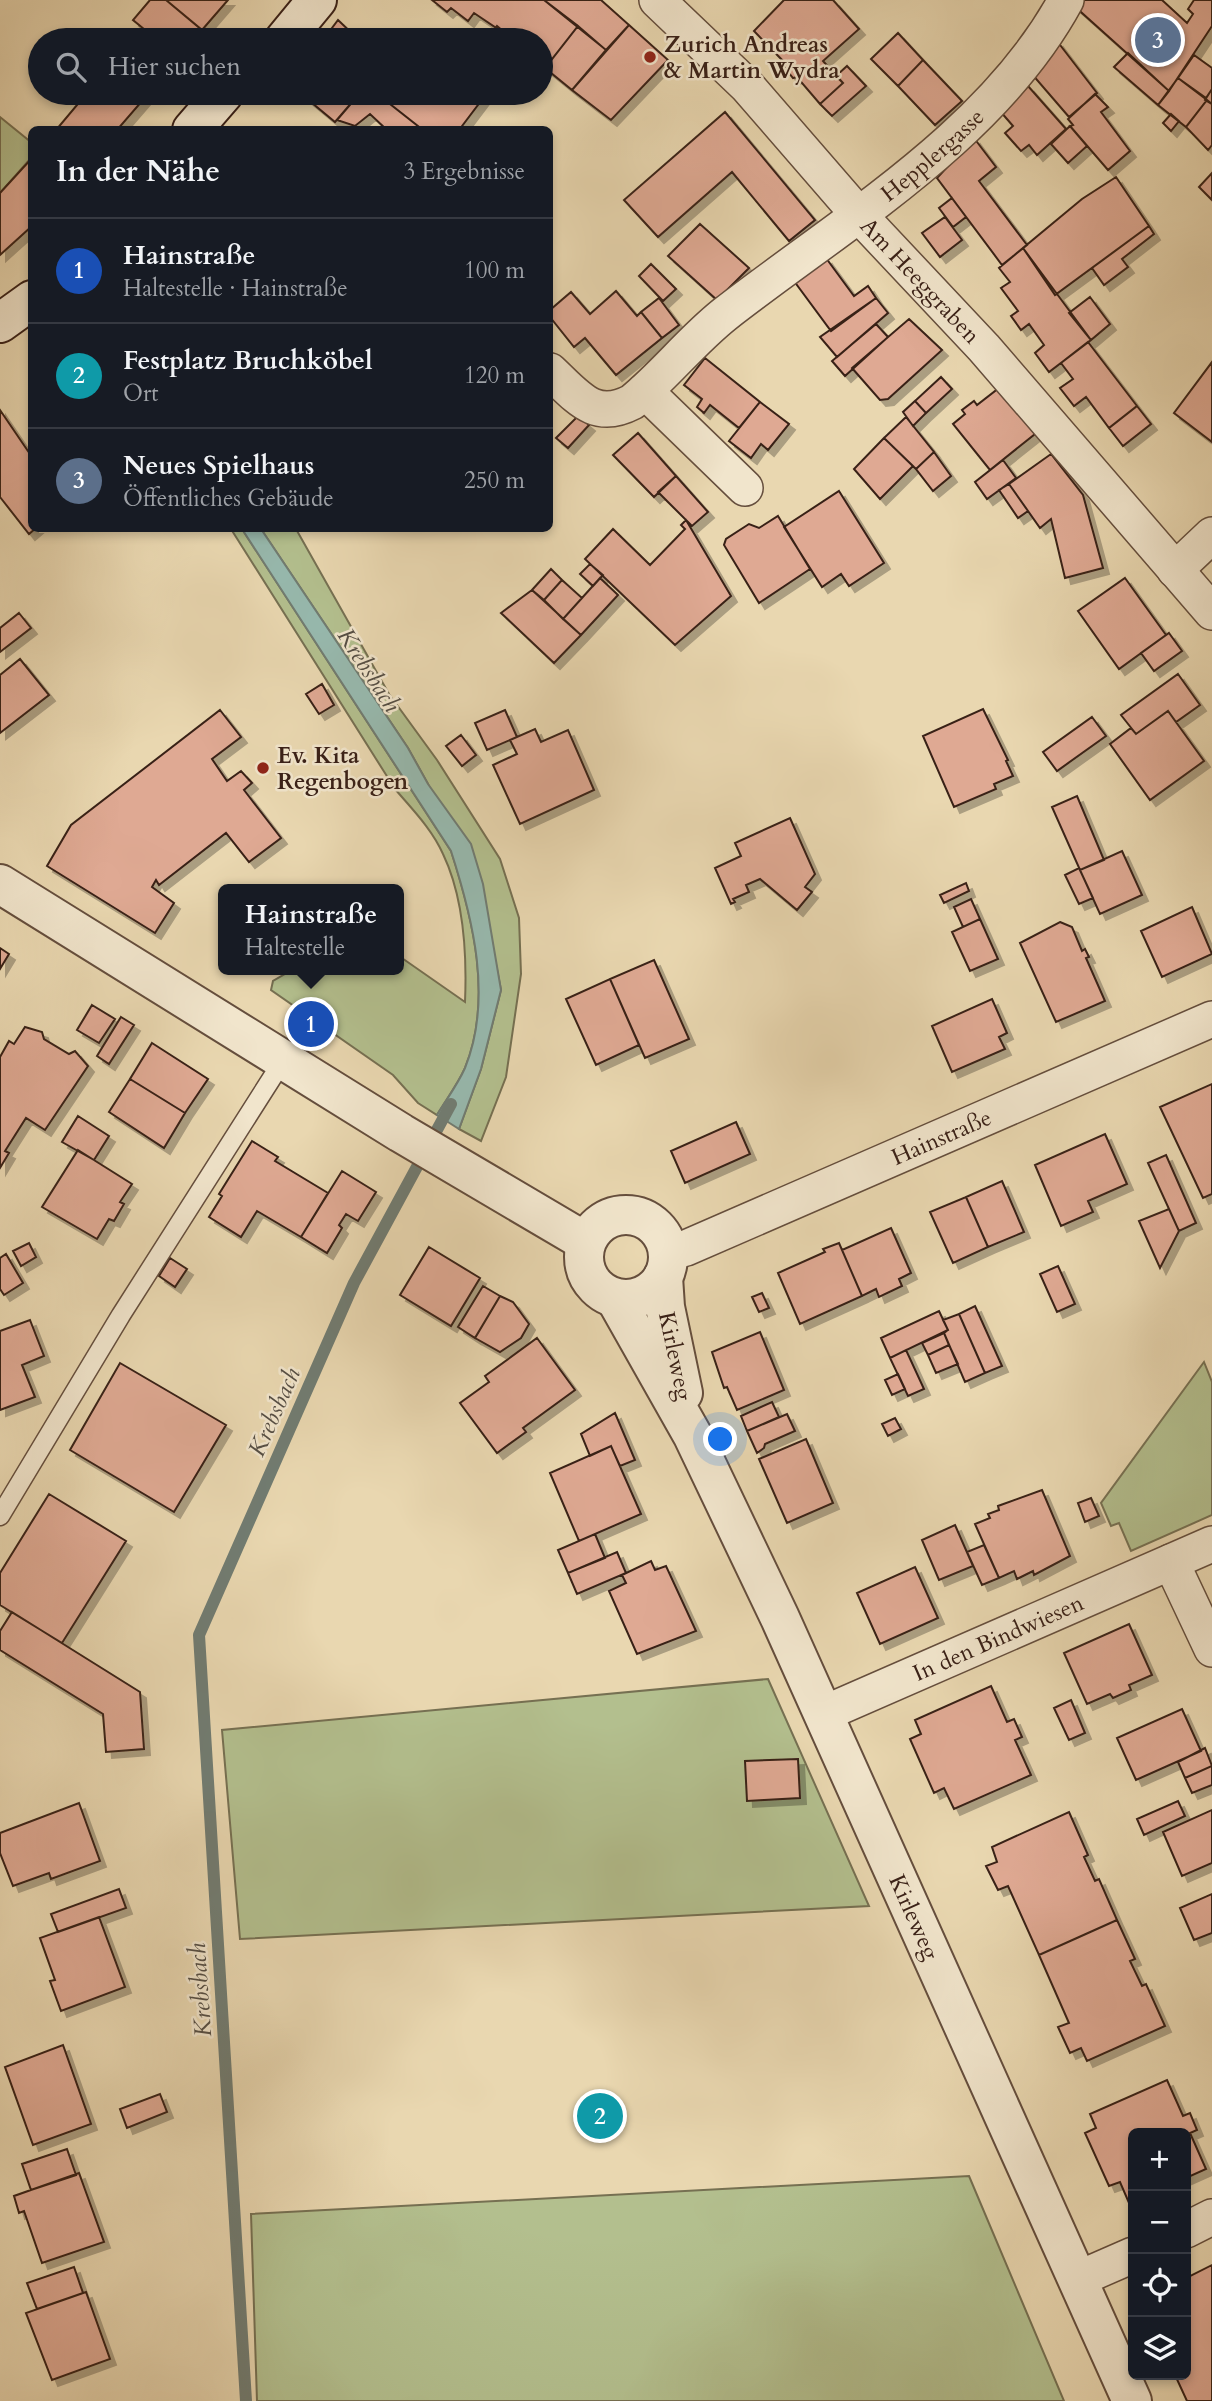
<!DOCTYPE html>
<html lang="de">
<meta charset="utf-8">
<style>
body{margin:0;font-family:Cardo,serif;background:#20242c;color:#f1f3f6}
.controls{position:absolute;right:21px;bottom:21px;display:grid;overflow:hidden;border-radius:10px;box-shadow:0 4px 10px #0003}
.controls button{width:63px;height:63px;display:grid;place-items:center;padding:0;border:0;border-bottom:2px solid #363941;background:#171b24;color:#f1f3f6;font:35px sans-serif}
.you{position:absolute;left:721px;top:1440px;width:24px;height:24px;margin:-18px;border:5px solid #fff;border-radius:50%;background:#1a73e8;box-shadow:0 0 0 10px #1a73e833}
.badge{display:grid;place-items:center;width:46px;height:46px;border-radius:50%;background:#0b8043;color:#fff;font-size:23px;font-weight:700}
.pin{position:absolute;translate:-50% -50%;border:4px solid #fff;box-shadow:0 2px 7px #0006}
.popup{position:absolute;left:218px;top:884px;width:186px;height:91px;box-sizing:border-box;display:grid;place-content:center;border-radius:10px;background:#171b24;filter:drop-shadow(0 2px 5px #0005);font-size:23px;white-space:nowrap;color:#9ea1a6}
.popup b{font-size:26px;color:#f1f3f6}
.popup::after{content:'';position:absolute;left:50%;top:100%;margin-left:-14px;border:14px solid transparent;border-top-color:#171b24}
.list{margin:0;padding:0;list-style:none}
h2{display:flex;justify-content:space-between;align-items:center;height:91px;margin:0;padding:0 28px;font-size:30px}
h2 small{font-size:23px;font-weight:400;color:#9ea1a6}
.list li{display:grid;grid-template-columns:46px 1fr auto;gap:21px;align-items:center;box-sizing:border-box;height:105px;padding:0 28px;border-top:2px solid #363941}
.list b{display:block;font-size:26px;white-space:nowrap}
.list p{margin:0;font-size:23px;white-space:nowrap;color:#9ea1a6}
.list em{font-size:23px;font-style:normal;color:#9ea1a6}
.icon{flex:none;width:38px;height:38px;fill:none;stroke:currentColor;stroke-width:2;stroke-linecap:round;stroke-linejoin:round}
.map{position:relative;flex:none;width:1212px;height:2401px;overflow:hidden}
.search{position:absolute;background:#171b24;box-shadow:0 4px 10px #0003;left:28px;top:28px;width:525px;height:77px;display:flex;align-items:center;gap:18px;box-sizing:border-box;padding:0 24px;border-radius:38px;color:#9ea1a6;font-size:26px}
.panel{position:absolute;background:#171b24;box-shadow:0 4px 10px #0003;left:28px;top:126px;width:525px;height:406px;border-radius:10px}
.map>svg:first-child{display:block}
</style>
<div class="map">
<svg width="1212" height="2401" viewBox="0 0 1212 2401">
<defs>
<filter id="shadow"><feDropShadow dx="6" dy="6" stdDeviation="0" flood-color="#0004"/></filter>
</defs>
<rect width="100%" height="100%" fill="#e9d7b0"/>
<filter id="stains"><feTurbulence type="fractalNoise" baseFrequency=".00286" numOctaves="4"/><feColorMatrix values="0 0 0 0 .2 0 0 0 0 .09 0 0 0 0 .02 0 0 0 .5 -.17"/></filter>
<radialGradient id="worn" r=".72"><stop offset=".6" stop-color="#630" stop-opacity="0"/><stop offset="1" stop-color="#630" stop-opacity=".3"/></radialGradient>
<path fill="#b3bf8e" stroke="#767052" stroke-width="2" d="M0 117 32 143 31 158 0 193Z
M231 529H242L451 851C473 919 493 999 465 1068 458 1084 446 1100 437 1115L418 1103 393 1075 271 990 273 981 292 970H398L399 956 465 1002C467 954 464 898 443 854 432 829 412 809 395 789Z
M261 529H296L389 694 437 760 500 859 519 918 521 974 506 1077 481 1141 459 1129 481 1069 501 990 490 933 428 784 408 748Z
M1204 1362 1212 1382V1515L1131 1551 1119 1523 1111 1526 1101 1503Z
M768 1679 869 1906 240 1939 222 1730Z
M969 2176 1064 2401H257L251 2214Z"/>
<path fill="#97b9ae" stroke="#717c72" stroke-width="2" d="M242 529H261L408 748 428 784 471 844 483 884 501 990 481 1069 459 1129 437 1115C446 1100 458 1084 465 1068 493 999 473 919 451 851Z"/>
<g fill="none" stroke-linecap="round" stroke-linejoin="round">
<path stroke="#717c72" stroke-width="12" d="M246 2401 199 1635 354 1283 451 1104"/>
</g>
<path fill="#dfa993" stroke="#392017" stroke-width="2" filter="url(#shadow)" d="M150 0H166L202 30 194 40H134L144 29 133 20Z
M166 0H228L202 30Z
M432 0H544L578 26 545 68 541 65V40H514L474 13 468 21 451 8 447 12Z
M544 0H601L629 25 606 50Z
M784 0H833L859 29 823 61 843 83 820 104 797 77 793 78 785 68V63L754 31Z
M1075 0H1162L1187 23 1193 14 1188 9 1194 0H1212V26L1169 91 1072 4Z
M338 20 359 40H323Z
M629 25 668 60 611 120 572 90Z
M497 26 514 40H485Z
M578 26 606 50 572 90 545 68Z
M472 32 482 40H465Z
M898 33 923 60 898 86 871 59Z
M1057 41 1097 93 1069 117 1031 73Z
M1128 53 1169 91 1158 105 1114 67Z
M1194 55 1212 68V89L1206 98 1178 78Z
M923 60 962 101 935 125 898 86Z
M847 66 866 86 832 116 820 104 843 83 836 76Z
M1178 78 1207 100 1186 127 1158 105Z
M1028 86 1066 129 1037 155 1029 145 1021 151 1005 133 1013 126 1000 111Z
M1212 89V104L1205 100Z
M87 93H149L117 130H56Z
M300 93H360L335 122Z
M360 93H376L423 130H387L370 114 355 126 337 120Z
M376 93H413L420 100 425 93H487L459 130H423Z
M1095 94 1108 107 1101 112 1130 151 1108 170 1070 126 1073 125 1068 119Z
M1207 100 1212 104V145L1208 150 1186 127Z
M725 112 815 220 789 241 732 172 658 237 624 200Z
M1171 114 1179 121 1171 131 1163 123Z
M1070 126 1087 146 1068 163 1051 144Z
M974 138 996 167 979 181 1027 245 1002 265 937 178Z
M32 158V226L0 255V193Z
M1212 173V200L1199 187Z
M1116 177 1149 226 1055 295 1023 248 1082 199Z
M952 198 966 217 953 227 939 208Z
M945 217 962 240 940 257 922 233Z
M700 224 749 268 717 300 668 256Z
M1149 226 1154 234 1122 259 1128 267 1104 285 1092 268Z
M1023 248 1091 340 1049 372 1035 353 1044 345 1029 324 1021 330 1011 316 1018 311 1001 288 1010 282 999 268Z
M826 258 854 296 868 286 876 298 831 331 794 281Z
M651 264 676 289 663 301 639 276Z
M616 291 637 316 641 312 662 338 616 375 585 338 574 347 550 317V310L571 292 590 314Z
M1090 297 1110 324 1091 340 1069 313Z
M659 298 679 325 662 338 641 312Z
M876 298 888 313 837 357 820 337Z
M909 319 942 350 888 399 880 400 852 368Z
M876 324 888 337 845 376 832 361Z
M1088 342 1137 406 1109 428 1086 397 1074 406 1060 388 1073 379 1061 363Z
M705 358 760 402 739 428 710 405 704 413 697 407 702 399 684 385Z
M1212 362V442L1174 413Z
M941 377 952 389 926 413 915 401Z
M999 388 1035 434 990 470 953 424 965 414 962 410 974 401 977 405Z
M915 401 926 413 913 426 903 412Z
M760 402 789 424 768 450 761 444 751 458 729 441Z
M1137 406 1151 424 1123 446 1109 428Z
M0 410 32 457V528H36L29 534 0 497Z
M578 416 589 425 568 448 556 438Z
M906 417 934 452 916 469 884 438Z
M638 433 676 476 654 497 613 455Z
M884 438 913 466 880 499 854 469Z
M934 452 951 476 933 491 916 469Z
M1051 454 1083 495 1103 568 1065 578 1051 519 1040 528 1009 484Z
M1003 460 1016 478 987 499 975 482Z
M676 476 708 512 692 526 658 492Z
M1009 484 1028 511 1018 518 999 490Z
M839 491 884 563 849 586 841 574 822 587 784 527Z
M778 516 810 569 759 603 724 545 726 539 749 524 759 528Z
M686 520 731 596 675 645 585 559 613 529 650 565 685 529 681 525Z
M590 564 603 575 593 586 580 574Z
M551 569 562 580 544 600 532 590Z
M600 578 618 595 581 635 563 619Z
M1125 578 1166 635 1119 669 1078 611Z
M562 580 582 598 563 619 544 600Z
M532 590 581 635 554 663 501 613Z
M19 613 31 628 0 652V628Z
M1169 633 1182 651 1154 671 1141 653Z
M20 659 49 695 0 733V675Z
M1178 674 1200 705 1176 722 1168 711 1136 734 1121 715Z
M322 684 334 705 319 714 306 694Z
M983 709 1008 760 1006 761 1013 776 994 784 996 789 954 807 923 736Z
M220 710 241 737 212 759 227 781 241 771 252 783 244 790 281 838 249 862 226 833 159 885 156 880 152 887 174 903 155 933 47 866 71 825Z
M505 710 517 737 487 750 475 723Z
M1168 711 1204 761 1150 800 1110 744 1131 728 1136 734Z
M1092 717 1106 736 1057 771 1043 752Z
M535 729 541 742 568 730 594 790 520 824 493 765 517 754 510 740Z
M461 735 476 755 462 766 446 746Z
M1077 796 1104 860 1080 870 1052 807Z
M790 818 815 874 805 887 812 892 797 910 760 879 746 885 749 892 733 899 735 902 731 904 715 868 741 856 735 843Z
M1122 851 1142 895 1100 914 1080 870Z
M1079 868 1093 898 1079 904 1065 875Z
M966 883 969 891 944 903 940 895Z
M971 899 980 919 963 927 954 907Z
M1192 907 1212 954 1162 977 1141 931Z
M980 919 998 959 970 971 952 932Z
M1060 922 1072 927 1082 951 1085 949 1089 957 1086 958 1105 1001 1056 1022 1020 943Z
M0 948 9 954 0 969Z
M654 960 689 1039 645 1058 610 979Z
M610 979 639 1045 596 1065 566 999Z
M992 999 1007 1033 999 1037 1005 1049 952 1072 932 1026Z
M92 1005 115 1019 99 1043 77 1030Z
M121 1017 134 1025 109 1064 97 1056Z
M25 1027 42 1032 44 1039 69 1054 75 1051 88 1066 45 1130 26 1118 5 1151 9 1153 0 1168V1057L9 1041 14 1044Z
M152 1043 208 1079 185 1113 130 1079Z
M130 1079 185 1113 164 1148 109 1112Z
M1212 1084V1194L1203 1198 1160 1107Z
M78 1116 109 1136 94 1160 62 1142Z
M736 1122 750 1154 685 1183 671 1151Z
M1105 1134 1127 1184 1088 1201 1093 1212 1061 1226 1035 1165Z
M252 1141 278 1157 275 1161 328 1193 301 1237 257 1211 241 1237 209 1217 222 1196 219 1194Z
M78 1150 132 1184 120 1202 124 1204 114 1221 109 1219 97 1239 42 1207Z
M1166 1155 1196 1223 1179 1231 1148 1163Z
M342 1171 376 1192 358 1221 346 1214 339 1225 342 1228 327 1253 301 1237Z
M1002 1181 1024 1232 988 1247 966 1197Z
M966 1197 988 1247 953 1263 930 1212Z
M1169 1209 1179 1231 1160 1268 1139 1221Z
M891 1228 911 1273 899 1279 902 1286 879 1297 876 1289 862 1296 842 1250Z
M29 1243 36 1257 21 1266 13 1251Z
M839 1243 862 1296 800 1324 778 1273 825 1252 823 1249Z
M429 1247 480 1278 451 1326 400 1295Z
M6 1254 23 1283 4 1295 0 1289V1258Z
M170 1258 187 1269 175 1287 159 1276Z
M1058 1266 1075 1304 1057 1312 1040 1274Z
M483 1286 500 1296 475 1338 458 1327Z
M762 1293 769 1308 759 1312 752 1297Z
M500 1296 513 1302 529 1324 521 1338 500 1352 475 1338Z
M975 1306 1002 1366 985 1373 959 1314Z
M939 1311 948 1330 890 1358 881 1338Z
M959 1314 985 1373 965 1382 944 1333 948 1330 943 1320Z
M30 1320 44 1356 22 1365 35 1397 0 1410V1331Z
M760 1332 784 1390 737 1410 727 1387 724 1388 712 1352Z
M944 1333 949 1345 928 1355 922 1343Z
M537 1338 575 1390 523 1428 526 1432 497 1453 460 1403 489 1382 485 1376Z
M949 1345 958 1364 936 1373 928 1355Z
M906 1350 924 1389 908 1396 890 1358Z
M120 1363 226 1425 174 1512 70 1450Z
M898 1374 905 1389 892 1395 885 1380Z
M772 1402 779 1417 747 1431 741 1416Z
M615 1413 635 1460 620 1466 611 1446 590 1456 581 1434Z
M787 1414 795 1431 765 1444 764 1448 757 1453 747 1431Z
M895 1418 901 1429 888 1436 882 1424Z
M806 1439 833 1503 787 1523 759 1459Z
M611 1446 641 1514 579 1541 550 1473Z
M1042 1490 1070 1556 1034 1575 1033 1571 1017 1579 1014 1571 999 1578 975 1524 990 1518 988 1514 999 1510 998 1506Z
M49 1494 126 1541 62 1643 0 1605V1573Z
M1091 1498 1099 1516 1085 1522 1078 1503Z
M955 1525 973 1566 939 1580 922 1540Z
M595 1534 605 1558 568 1573 558 1550Z
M984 1545 999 1578 982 1585 967 1552Z
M617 1552 626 1573 577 1594 568 1573Z
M651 1561 655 1570 666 1566 696 1631 637 1654 609 1591 626 1583 622 1575Z
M915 1567 938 1618 880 1644 857 1593Z
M12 1612 140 1692 144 1749 106 1752 103 1714 0 1650V1631Z
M1129 1624 1152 1675 1129 1685 1131 1690 1113 1698 1110 1694 1087 1704 1064 1653Z
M991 1686 1007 1722 1014 1719 1022 1737 1015 1740 1031 1775 954 1809 944 1788 934 1793 910 1739 921 1734 915 1720Z
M1071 1700 1085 1733 1069 1740 1054 1708Z
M1182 1709 1201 1751 1136 1780 1117 1738Z
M1205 1748 1212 1766 1185 1778 1178 1762Z
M798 1759 800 1798 747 1801 745 1761Z
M1212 1766V1785L1192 1793 1185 1778Z
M1178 1801 1185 1816 1144 1835 1137 1819Z
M79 1803 100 1861 51 1879 49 1873 13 1886 0 1853V1833Z
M1212 1810V1863L1182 1876 1163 1832Z
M1069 1812 1088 1855 1084 1857 1095 1881 1099 1879 1117 1920 1039 1955 1008 1886 998 1890 986 1866 997 1862 992 1847Z
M119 1889 126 1908 58 1932 51 1914Z
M1212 1894V1933L1194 1940 1180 1908Z
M99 1917 125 1987 61 2011 50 1981 55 1980 40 1938Z
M1117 1920 1135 1959 1130 1961 1142 1986 1146 1984 1165 2026 1087 2061 1081 2048 1070 2053 1058 2027 1069 2023 1039 1955Z
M63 2045 91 2124 33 2145 5 2067Z
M1167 2080 1183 2116 1190 2113 1197 2130 1190 2133 1206 2169 1186 2178V2133H1133V2201L1129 2203 1120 2182 1109 2186 1085 2133 1096 2128 1090 2114Z
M160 2094 167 2112 127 2128 120 2109Z
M67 2149 76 2175 31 2190 22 2164Z
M79 2173 104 2242 42 2263 24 2211 19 2213 14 2196Z
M1212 2265V2401H1187L1175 2375H1186V2278Z
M74 2267 83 2293 37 2309 27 2283Z
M86 2292 110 2359 52 2380 26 2313Z"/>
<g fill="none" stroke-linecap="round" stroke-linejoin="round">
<defs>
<path id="service" d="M0 1516 121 1315 284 1059"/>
<g id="minor">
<path id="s1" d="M657 0 747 86 858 214 984 348 1212 612"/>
<path id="s2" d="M550 371C577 396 594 422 632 402 665 375 691 341 725 314 843 222 993 135 1066 0"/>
<path d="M645 391 745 488"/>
<path d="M1175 570 1212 535"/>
<path id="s3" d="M667 1253 686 1248 1212 1019"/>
<path d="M1171 1562 1212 1649"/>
<path id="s4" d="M823 1714 1212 1544"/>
<path d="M1186 2230 1212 2217"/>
<path d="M1078 2279 1133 2255"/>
</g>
<g id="tertiary">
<path d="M0 884 401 1133 586 1242"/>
<circle cx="626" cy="1257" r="42"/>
<path d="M663 1277 665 1307 683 1393"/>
<path id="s5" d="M615 1298 693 1436 780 1618 1132 2401"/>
</g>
<path id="secondary" d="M284 40 317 0
M192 130 224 93
M0 323 32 300"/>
</defs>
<use href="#service" stroke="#654e3d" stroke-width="21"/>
<use href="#minor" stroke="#654e3d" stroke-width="38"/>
<use href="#tertiary" stroke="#654e3d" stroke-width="42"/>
<use href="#secondary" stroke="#392017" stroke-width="42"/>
<use href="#service" stroke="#f1e5cc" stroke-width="18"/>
<use href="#minor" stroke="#f1e5cc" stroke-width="35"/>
<use href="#tertiary" stroke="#f1e5cc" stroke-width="38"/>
<use href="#secondary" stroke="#f1e5cc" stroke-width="38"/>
</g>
<g fill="#8f2418" stroke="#f1e5cc" stroke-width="2.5">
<circle cx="650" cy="57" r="7"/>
<circle cx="263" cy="768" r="7"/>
</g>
<g text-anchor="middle" stroke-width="5" stroke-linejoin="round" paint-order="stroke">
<g font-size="23" font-weight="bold" fill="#392017" stroke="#f1e5cc" text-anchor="start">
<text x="664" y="52">Zurich Andreas<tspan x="664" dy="26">&amp; Martin Wydra</tspan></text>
<text x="277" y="763">Ev. Kita<tspan x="277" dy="26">Regenbogen</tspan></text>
</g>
<g font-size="23" fill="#392017" stroke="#f1e5cc">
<text dy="8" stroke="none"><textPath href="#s2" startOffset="486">Hepplergasse</textPath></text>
<text dy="8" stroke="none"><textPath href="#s1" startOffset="385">Am Heeggraben</textPath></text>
<text dy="8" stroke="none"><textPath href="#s3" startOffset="298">Hainstraße</textPath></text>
<text transform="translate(676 1356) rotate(78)" y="8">Kirleweg</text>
<text dy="8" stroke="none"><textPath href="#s4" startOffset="191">In den Bindwiesen</textPath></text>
<text dy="8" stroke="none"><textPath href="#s5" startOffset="688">Kirleweg</textPath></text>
</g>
<g font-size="24" font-style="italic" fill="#554e44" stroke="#f1e5cc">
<text transform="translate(369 670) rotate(57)" y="8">Krebsbach</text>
<text transform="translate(274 1412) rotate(-66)" y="8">Krebsbach</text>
<text transform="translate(200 1990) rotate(-94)" y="8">Krebsbach</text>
</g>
</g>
<rect width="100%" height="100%" filter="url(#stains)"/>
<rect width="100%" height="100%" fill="url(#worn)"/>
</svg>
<div class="controls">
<button>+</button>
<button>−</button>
<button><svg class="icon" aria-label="locate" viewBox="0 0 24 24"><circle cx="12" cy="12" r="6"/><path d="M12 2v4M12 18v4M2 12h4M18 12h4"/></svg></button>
<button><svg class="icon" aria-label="layers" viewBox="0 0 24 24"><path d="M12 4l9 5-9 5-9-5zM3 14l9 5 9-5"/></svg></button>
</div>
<div class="you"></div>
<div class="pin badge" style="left:311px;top:1024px;background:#1a4fb4">1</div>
<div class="popup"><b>Hainstraße</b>Haltestelle</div>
<div class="pin badge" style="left:600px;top:2116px;background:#0f9aa8">2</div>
<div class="pin badge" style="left:1158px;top:40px;background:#5c6f8a">3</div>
<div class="search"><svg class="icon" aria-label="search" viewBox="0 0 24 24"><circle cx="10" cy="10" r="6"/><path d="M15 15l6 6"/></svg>Hier suchen</div>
<section class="panel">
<h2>In der Nähe<small>3 Ergebnisse</small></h2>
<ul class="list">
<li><span class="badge" style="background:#1a4fb4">1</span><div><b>Hainstraße</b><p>Haltestelle · Hainstraße</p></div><em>100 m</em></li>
<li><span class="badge" style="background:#0f9aa8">2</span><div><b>Festplatz Bruchköbel</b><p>Ort</p></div><em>120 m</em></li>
<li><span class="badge" style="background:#5c6f8a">3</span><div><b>Neues Spielhaus</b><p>Öffentliches Gebäude</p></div><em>250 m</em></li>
</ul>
</section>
</div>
